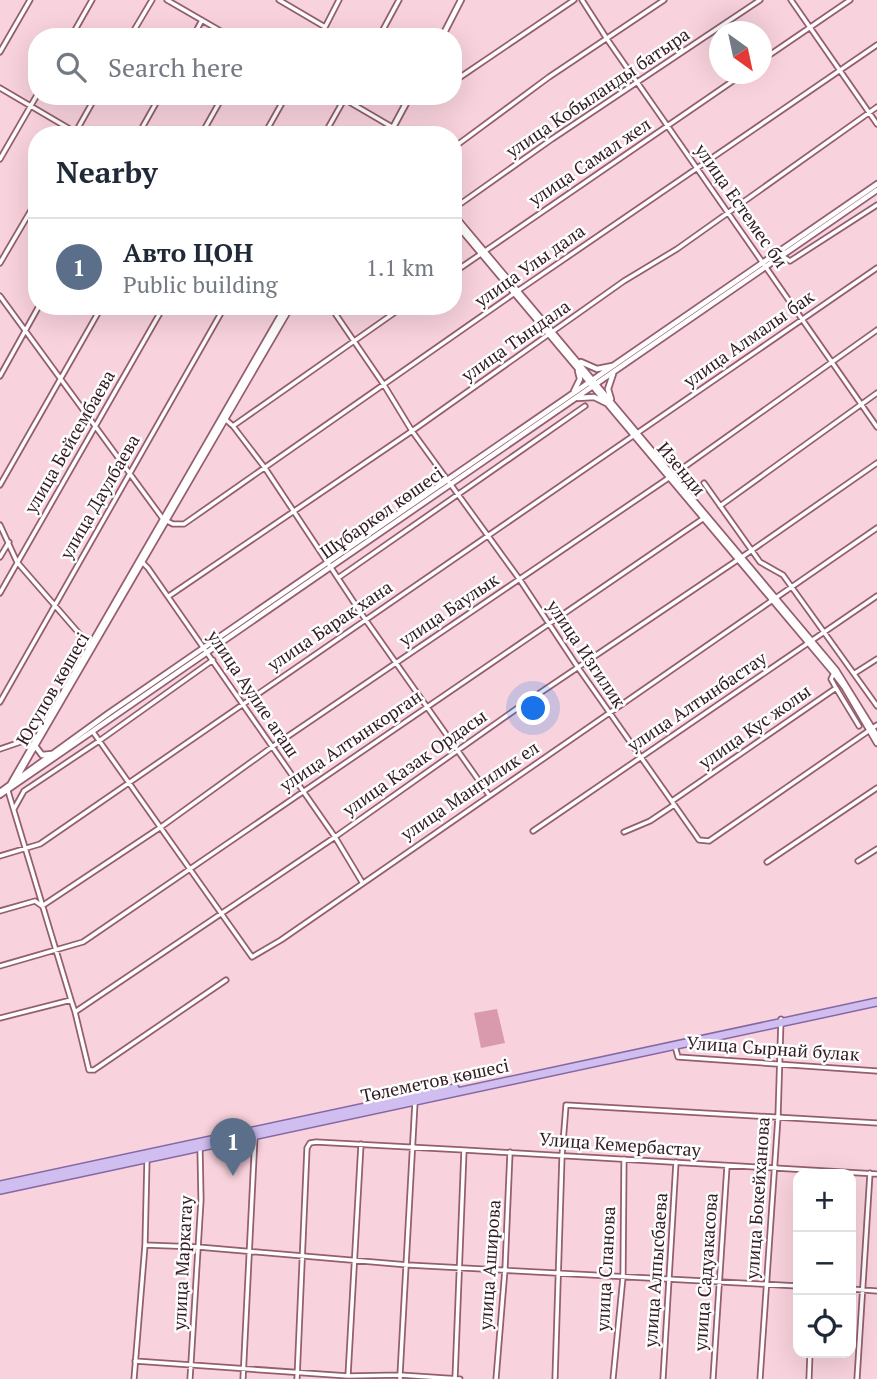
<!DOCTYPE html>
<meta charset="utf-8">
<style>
body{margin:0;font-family:"PT Serif",serif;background:#f6f6f7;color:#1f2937}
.controls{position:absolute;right:21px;bottom:21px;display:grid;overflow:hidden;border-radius:14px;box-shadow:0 7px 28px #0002}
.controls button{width:63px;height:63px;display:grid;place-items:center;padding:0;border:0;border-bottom:2px solid #e0e1e3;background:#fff;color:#1f2937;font:35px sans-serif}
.compass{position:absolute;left:709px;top:21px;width:63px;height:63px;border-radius:50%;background:#fff;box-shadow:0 7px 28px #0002;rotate:147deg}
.you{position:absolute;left:534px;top:709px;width:24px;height:24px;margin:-18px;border:5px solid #fff;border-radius:50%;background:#1a73e8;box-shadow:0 0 0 10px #1a73e833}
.badge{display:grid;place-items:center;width:46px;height:46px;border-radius:50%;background:#1a73e8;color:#fff;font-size:23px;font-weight:700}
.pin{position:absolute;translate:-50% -58px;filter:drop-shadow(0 2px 4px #0008)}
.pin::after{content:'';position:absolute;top:37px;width:24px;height:21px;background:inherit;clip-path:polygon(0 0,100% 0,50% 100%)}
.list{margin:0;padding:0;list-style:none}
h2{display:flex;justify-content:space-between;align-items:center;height:91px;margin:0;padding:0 28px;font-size:30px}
h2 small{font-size:23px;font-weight:400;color:#747a83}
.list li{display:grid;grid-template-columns:46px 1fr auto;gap:21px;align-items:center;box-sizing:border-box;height:98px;padding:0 28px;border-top:2px solid #e0e1e3}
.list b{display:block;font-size:26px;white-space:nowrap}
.list p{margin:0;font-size:23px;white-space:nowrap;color:#747a83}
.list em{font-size:23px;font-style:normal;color:#747a83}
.icon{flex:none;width:38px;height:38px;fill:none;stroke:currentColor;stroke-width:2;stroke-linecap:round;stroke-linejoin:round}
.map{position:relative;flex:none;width:877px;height:1379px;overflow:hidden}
.search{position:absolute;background:#fff;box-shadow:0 7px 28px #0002;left:28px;top:28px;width:434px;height:77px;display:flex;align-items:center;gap:18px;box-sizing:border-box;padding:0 24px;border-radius:28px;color:#747a83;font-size:26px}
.panel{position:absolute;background:#fff;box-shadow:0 7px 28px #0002;left:28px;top:126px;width:434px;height:189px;border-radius:28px}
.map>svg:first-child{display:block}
</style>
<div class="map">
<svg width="877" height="1379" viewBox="0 0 877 1379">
<rect width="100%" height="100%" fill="#f8d2dc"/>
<path fill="#da9aad" d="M497 1009 505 1043 481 1048 474 1013Z"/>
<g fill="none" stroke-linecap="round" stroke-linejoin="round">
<defs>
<path id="minor" d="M167 0 231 37
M279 0 325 27
M582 0 607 39 877 427
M791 0 877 124
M71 37 92 0
M130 37 152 0
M193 37 202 20
M320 37 339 0
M379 37 399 0
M0 52 30 0
M762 60 850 0
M453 82 574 0
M0 88 80 135
M339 96 392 127
M407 102 428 96
M74 135 96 96
M138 135 160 96
M201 135 223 96
M264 135 286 96
M324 135 346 96
M453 148 549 77 664 0
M0 159 37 95
M453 209 552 139 760 0
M782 256 790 261 877 205
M0 263 37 200
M453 273 743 74
M0 296 163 519 173 524H184L519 290 877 45
M330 306 384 385 412 431 520 580 579 669 699 840 709 841 877 725
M0 376 39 306
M225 419 233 426 265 468 365 619 489 795
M233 426 404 306
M704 483 760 562 783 575 877 706
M0 485 102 306
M720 506 877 393
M0 525 17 562 90 646
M0 557 9 542
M141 561 148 568 335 837 362 882
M338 578 585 406
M0 593 164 306
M169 596 412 431 624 281 677 249 877 107
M855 673 877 659
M836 688 859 726
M0 702 225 306
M93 732 252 957 281 940 877 528
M0 749 38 736
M8 791 71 1000
M672 801 836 688 831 679 835 671
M14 809 24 791 99 741 213 660
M533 831 877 596
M624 832 650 821 674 805
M0 856 40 844 877 268
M858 861 877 849
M767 862 877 788
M0 911 35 901 42 906 161 827 272 747 673 475 877 330
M0 966 83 942 704 518
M75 1012 89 1070H94L226 980
M0 1018 71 1000 75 1012 335 837 522 705 742 557 877 463
M675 1046 678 1057 877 1071
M464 1150 877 1174
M145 1245 198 1247 408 1265 798 1286
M851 1289 877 1291
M135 1361 348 1376 400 1375 415 1102
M348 1376 361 1144
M134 1379 145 1245 147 1159
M190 1379 201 1200 200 1148
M243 1379 255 1136
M297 1379 307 1148 310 1143 316 1142 464 1150 455 1379
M400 1379V1375L460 1379
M496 1379 505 1269 510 1152
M555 1379 562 1156 566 1105 877 1123
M613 1379 623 1277 624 1159
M663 1379 676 1162
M713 1379 727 1166
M760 1379 778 1117 781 1019
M809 1379 810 1353
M857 1379 870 1173"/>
<path id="tertiary" d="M442 37 461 0
M389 135 410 96
M453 214 836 670 877 736
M453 220 833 672 845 688 877 743
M581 362 597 369 612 366
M574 391 580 379 578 371
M578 398 594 397 606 403
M611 399 608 389 613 374
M36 747 42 755 51 754
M17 777 291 306
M11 783 286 306
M0 792 109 713 877 184
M0 795 877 190"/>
<path id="primary" d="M0 1185 455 1088
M0 1190 877 1002"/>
</defs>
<use href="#minor" stroke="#945e6f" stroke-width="7"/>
<use href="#tertiary" stroke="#945e6f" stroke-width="8"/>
<use href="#primary" stroke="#8468a3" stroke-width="10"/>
<use href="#minor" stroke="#fff" stroke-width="3.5"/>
<use href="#tertiary" stroke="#fff" stroke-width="4.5"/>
<use href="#primary" stroke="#d0bef1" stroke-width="7"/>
</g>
<g text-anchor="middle" stroke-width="5" stroke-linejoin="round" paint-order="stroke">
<g font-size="18" fill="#321b23" stroke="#fefefe">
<text transform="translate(598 93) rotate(-34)" y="6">улица Кобыланды батыра</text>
<text transform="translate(590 162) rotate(-34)" y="6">улица Самал жел</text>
<text transform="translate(741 206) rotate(55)" y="6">улица Естемес би</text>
<text transform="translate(530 266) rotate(-35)" y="6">улица Улы дала</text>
<text transform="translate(749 339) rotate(-35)" y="6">улица Алмалы бак</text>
<text transform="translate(516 341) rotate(-35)" y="6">улица Тындала</text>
<text transform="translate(70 442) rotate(-60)" y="6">улица Бейсембаева</text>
<text transform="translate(681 469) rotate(50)" y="6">Изенди</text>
<text transform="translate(100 497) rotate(-60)" y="6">улица Даулбаева</text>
<text transform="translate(382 513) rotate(-35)" y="6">Шұбаркөл көшесі</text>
<text transform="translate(449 610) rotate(-34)" y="6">улица Баулык</text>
<text transform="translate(330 626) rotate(-34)" y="6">улица Барак хана</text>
<text transform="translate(586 654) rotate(56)" y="6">улица Изгилик</text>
<text transform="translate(53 689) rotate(-60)" y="6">Юсупов көшесі</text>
<text transform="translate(253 694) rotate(56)" y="6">улица Аулие агаш</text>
<text transform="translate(697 702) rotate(-34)" y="6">улица Алтынбастау</text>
<text transform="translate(755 727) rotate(-35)" y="6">улица Кус жолы</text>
<text transform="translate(351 741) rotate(-34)" y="6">улица Алтынкорган</text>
<text transform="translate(415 763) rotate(-35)" y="6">улица Казак Ордасы</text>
<text transform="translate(470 791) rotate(-34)" y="6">улица Мангилик ел</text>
<text transform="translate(773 1049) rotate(4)" y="6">Улица Сырнай булак</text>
<text transform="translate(435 1081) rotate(-12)" y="6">Төлеметов көшесі</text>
<text transform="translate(620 1145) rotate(4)" y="6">Улица Кемербастау</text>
<text transform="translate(758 1198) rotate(-86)" y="6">улица Бокейханова</text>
<text transform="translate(183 1263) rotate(-87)" y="6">улица Маркатау</text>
<text transform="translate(490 1265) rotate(-86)" y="6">улица Аширова</text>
<text transform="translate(606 1269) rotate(-87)" y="6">улица Спанова</text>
<text transform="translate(656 1270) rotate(-86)" y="6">улица Алпысбаева</text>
<text transform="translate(706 1272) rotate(-86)" y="6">улица Садуакасова</text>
</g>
</g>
</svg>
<div class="controls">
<button>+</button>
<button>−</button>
<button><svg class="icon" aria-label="locate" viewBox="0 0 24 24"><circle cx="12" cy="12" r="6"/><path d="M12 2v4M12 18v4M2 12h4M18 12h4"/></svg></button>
</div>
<svg class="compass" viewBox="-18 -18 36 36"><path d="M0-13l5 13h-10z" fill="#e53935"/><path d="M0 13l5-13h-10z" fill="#747a83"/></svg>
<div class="you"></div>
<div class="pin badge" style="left:233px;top:1176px;background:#5c6f8a">1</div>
<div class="search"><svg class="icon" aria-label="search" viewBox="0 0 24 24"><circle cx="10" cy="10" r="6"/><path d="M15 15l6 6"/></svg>Search here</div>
<section class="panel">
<h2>Nearby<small></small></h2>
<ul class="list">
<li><span class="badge" style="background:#5c6f8a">1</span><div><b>Авто ЦОН</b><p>Public building</p></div><em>1.1 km</em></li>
</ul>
</section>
</div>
